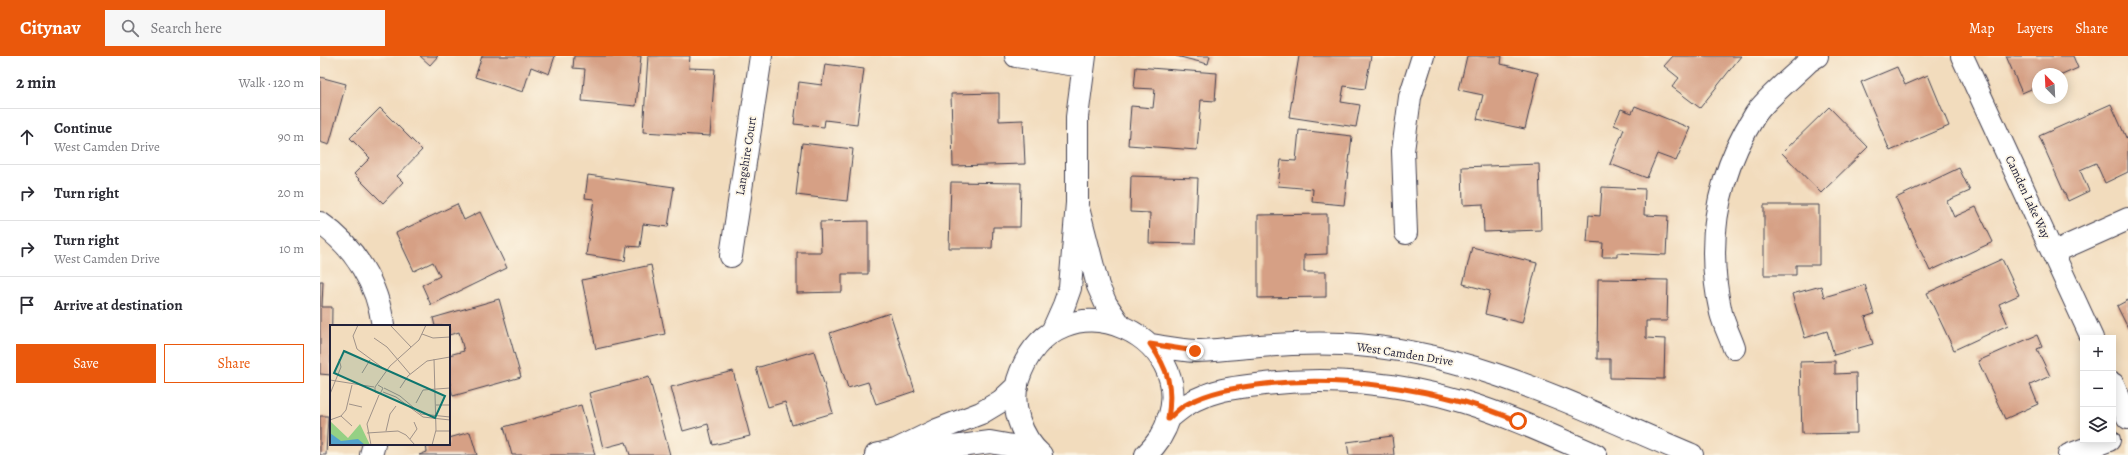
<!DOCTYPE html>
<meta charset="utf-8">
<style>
body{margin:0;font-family:Alegreya,serif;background:#f7f7f7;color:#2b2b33}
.controls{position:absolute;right:12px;bottom:12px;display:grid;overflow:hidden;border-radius:0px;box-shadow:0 2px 10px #0003}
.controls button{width:36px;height:36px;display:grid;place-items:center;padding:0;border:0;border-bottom:1px solid #e1e1e2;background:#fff;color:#2b2b33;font:20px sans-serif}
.compass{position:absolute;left:1712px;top:12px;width:36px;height:36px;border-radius:50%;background:#fff;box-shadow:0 2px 10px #0003;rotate:336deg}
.stop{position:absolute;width:12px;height:12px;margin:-9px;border:3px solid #ea580c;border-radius:50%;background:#fff}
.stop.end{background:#ea580c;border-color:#fff;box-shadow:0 1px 4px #0008}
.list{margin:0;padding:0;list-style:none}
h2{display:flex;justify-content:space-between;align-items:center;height:52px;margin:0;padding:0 16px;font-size:17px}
h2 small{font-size:13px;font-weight:400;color:#7c7c81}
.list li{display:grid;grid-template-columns:26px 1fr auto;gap:12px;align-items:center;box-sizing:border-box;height:56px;padding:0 16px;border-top:1px solid #e1e1e2}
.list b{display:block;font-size:15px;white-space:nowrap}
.list p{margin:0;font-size:13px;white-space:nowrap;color:#7c7c81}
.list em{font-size:13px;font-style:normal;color:#7c7c81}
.actions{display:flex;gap:8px;padding:12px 16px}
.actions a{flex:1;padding:9px 0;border:1px solid #ea580c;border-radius:0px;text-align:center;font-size:14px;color:#ea580c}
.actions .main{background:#ea580c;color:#fff}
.icon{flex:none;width:22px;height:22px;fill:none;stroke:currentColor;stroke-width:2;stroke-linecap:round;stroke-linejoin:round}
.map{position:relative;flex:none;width:1808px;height:399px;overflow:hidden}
header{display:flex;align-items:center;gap:24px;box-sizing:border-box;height:56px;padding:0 20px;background:#ea580c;color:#fff}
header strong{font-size:19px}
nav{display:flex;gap:22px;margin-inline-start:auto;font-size:14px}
.search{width:280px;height:36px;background:#f7f7f7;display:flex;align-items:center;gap:10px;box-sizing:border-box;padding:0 14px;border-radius:0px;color:#7c7c81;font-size:15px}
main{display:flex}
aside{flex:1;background:#fff}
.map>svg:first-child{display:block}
</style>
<header>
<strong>Citynav</strong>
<div class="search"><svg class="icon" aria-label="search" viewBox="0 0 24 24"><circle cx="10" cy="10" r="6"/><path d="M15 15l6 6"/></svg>Search here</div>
<nav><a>Map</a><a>Layers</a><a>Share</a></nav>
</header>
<main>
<aside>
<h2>2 min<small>Walk · 120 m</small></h2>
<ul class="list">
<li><svg class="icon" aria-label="ahead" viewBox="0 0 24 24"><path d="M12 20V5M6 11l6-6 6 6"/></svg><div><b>Continue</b><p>West Camden Drive</p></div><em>90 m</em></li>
<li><svg class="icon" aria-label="right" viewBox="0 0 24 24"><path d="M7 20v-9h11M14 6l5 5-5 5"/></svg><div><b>Turn right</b></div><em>20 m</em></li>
<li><svg class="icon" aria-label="right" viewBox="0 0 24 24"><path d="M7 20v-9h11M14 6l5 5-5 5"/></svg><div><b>Turn right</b><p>West Camden Drive</p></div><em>10 m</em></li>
<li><svg class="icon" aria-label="arrive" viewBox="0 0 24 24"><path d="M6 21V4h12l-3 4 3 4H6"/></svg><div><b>Arrive at destination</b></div></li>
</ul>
<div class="actions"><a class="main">Save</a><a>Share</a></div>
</aside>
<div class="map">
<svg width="1808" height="399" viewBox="0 0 1808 399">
<rect width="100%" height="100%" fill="#fcf5e5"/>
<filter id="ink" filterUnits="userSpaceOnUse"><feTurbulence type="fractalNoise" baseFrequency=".025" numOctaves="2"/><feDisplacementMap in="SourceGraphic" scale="8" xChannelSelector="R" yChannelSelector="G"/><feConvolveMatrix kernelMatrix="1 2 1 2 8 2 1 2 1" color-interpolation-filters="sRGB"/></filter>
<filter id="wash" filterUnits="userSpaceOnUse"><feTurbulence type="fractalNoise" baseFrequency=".012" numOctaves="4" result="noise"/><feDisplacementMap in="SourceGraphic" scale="16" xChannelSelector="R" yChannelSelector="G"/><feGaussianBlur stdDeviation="0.9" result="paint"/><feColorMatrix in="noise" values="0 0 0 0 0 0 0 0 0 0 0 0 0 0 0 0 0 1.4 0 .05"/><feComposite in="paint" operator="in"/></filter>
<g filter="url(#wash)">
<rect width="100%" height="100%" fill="#f2dcbd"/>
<g id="blocks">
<path fill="#d6a085" d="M100 0H118L110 9Z
M162 0H235L229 18 211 11 203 36 155 21Z
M254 0H321L316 50 262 45 265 13 253 12Z
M328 0H370L369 12 395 13 390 80 323 76Z
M856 0H890L888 8Z
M979 0H1051L1045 33 1024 30 1021 46 1040 49 1036 71 969 61Z
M1147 0H1182L1181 8 1218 17 1205 73 1157 63 1163 39 1139 34Z
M1353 0H1421L1380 52 1352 31 1359 22 1344 10Z
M1686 0H1753L1758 12 1742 19 1718 18V30L1702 37Z
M505 8 544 13 537 68 505 64 504 71 474 68 479 26 502 29Z
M816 11 897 17 895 45 881 44 877 94 808 89 811 50 833 52 835 33 814 32Z
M1577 11 1585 29 1608 19 1629 70 1570 95 1541 26Z
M0 21 26 28 9 89 0 86Z
M679 37V65L703 64 705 108 633 110 631 38Z
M1791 48 1808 86V116L1785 127 1776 107 1760 114 1769 135 1748 145 1719 80Z
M1315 50 1370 72 1356 105 1337 98 1327 122 1290 108 1304 73 1294 69 1301 53 1312 57Z
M1509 51 1548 91 1501 137 1462 97Z
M60 52 102 94 77 120 83 126 63 147 34 118 50 102 30 82Z
M979 74 1032 80 1024 149 992 146 993 133 958 130 961 104 976 105Z
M482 87 533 93 527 145 476 139Z
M1219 108 1221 174 1164 176 1163 148 1143 149 1142 111Z
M1639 112 1650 135 1627 145 1634 161 1656 151 1673 186 1610 215 1576 142Z
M268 119 354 131 348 171 323 168 320 191 307 190 305 205 266 199 274 143 265 142Z
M811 120 878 122 875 188 829 187 830 157 810 156Z
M631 126 701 127 700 171H673L672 192H629Z
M1282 131 1325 133 1324 159 1348 160 1346 199 1297 197V201H1282L1283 187 1267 186 1269 159 1280 160Z
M137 148 144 164 160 156 187 212 111 249 102 229 120 220 113 206 94 215 76 177Z
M1444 149H1499V209H1476V219H1444Z
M1007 158V198L984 199V216H1006V241L938 242V159Z
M548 165V218H522V236L477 237V196H501L500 166Z
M1152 191 1217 207 1202 267 1165 258 1170 235 1143 228Z
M1682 203 1699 239 1679 248 1688 269 1634 294 1607 237Z
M331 209 345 278 276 293 262 224Z
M1278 223 1348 224 1347 265H1326V282L1345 283 1344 323 1290 322V303H1277Z
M0 225H3L2 251H12L11 319 0 318Z
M1545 229 1554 258 1545 261 1553 288 1514 299 1507 275 1485 282 1472 238 1501 230 1504 241Z
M179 243 201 321 133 340 129 324V299L144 295 139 276 129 279V270H115L113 262Z
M1808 244V272L1797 250Z
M570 257 595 335 556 348 548 326 528 332 510 277Z
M1717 279 1722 291 1717 293 1730 320 1710 329 1718 348 1685 363 1658 305Z
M494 295 513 357 472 369 465 346 448 351 436 312Z
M1515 305V318L1536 317 1537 377 1482 378 1480 306Z
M413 315 430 380 393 389 388 368 363 375 351 331Z
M329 321 350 399H310L306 386 283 392 269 337Z
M261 349 275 399H192L184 371Z
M0 360H8L6 399H0Z
M150 376 157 399H99L107 396 106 389 129 388V382Z
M1072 380 1074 399H1029L1027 386Z"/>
</g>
</g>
<g filter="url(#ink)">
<use href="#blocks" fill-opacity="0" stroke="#413e4e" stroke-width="1"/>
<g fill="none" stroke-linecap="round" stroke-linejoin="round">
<defs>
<path id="minor" d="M696 0 763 10
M1642 0 1772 282
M759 156 778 230 786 248 800 269
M0 167C34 190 58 228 63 270
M1086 177 1083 95 1090 41 1103 0
M1734 196 1808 163
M411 200 441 0
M732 276 744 249 750 232 757 147V61L765 0
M830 289C844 291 860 294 875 295 893 295 911 292 929 291 960 288 992 287 1023 288 1150 294 1257 351 1372 399
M1414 292C1410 280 1404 269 1401 257 1385 186 1396 121 1435 59 1445 43 1474 20 1489 5L1497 0
M1793 328 1808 362
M848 363C860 353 870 345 884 340 901 333 919 331 937 329 1005 320 1078 326 1144 346 1189 360 1232 380 1276 399
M582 394 619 393 670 386 715 394
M51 399 54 388
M556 399 576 394 617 374 661 357 681 345 697 330
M721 399C701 381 690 350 698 324 736 206 898 285 840 382 836 388 831 394 826 399
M1749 399 1789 384"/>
</defs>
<use href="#minor" stroke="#413e4e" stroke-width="24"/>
<use href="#minor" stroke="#fff" stroke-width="22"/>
</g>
</g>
<g fill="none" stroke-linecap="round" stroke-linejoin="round" filter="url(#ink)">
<path stroke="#ea580c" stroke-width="5" d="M875 295 830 288C849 314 853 331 848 363 854 358 860 351 867 348 889 336 913 332 937 329 1006 320 1074 328 1141 345 1160 350 1180 358 1198 365"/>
</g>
<g text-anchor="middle" stroke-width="3.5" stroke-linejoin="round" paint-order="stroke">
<g font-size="12" fill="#22223b" stroke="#fcf5e5">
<text transform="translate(426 100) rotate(-81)" y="4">Langshire Court</text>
<text transform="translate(1708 141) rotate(65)" y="4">Camden Lake Way</text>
<text transform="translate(1085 298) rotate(9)" y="4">West Camden Drive</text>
</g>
</g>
<g transform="translate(10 269)">
<rect width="120" height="120" fill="#f2dcbd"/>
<path d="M0 96 18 113 30 99 40 120H0Z" fill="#95d084"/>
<path d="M0 108 11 116 28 114 35 120H0Z" fill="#52a3cc"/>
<path fill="none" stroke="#9f9289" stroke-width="1" d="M28 0 23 11 27 24 57 46M60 0 81 22M92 9 103 13 120 12M44 13 57 22 80 49M32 48 40 35M0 55 44 62M48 60 53 63 50 69 45 67V62L60 41 89 15 96 0M54 63 70 71 91 89 120 92M70 63 78 51 97 36 120 32M53 67 66 72 93 92 120 95M0 69 11 42 9 34M86 78 93 65 120 63M19 79 32 82M106 80H120M11 91 22 101M0 95 11 91 16 85 22 60M56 106 60 89 66 81M106 106H120M37 108 68 106 76 110 85 120M80 114 87 104 84 97M41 120 37 99 49 70M102 120 106 105 104 34"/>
<path fill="#0f766e" fill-opacity="0.15" stroke="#0f766e" stroke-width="2" d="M14 26 115 71 105 93 4 48Z"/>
<rect width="120" height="120" fill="none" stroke="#22223b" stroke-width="2"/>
</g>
</svg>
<div class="controls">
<button>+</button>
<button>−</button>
<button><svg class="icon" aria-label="layers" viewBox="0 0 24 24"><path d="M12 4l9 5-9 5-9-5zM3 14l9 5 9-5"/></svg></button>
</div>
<svg class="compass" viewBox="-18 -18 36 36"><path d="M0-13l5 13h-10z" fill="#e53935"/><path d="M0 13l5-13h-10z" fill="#7c7c81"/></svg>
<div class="stop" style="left:1198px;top:365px"></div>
<div class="stop end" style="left:875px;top:295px"></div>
</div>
</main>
